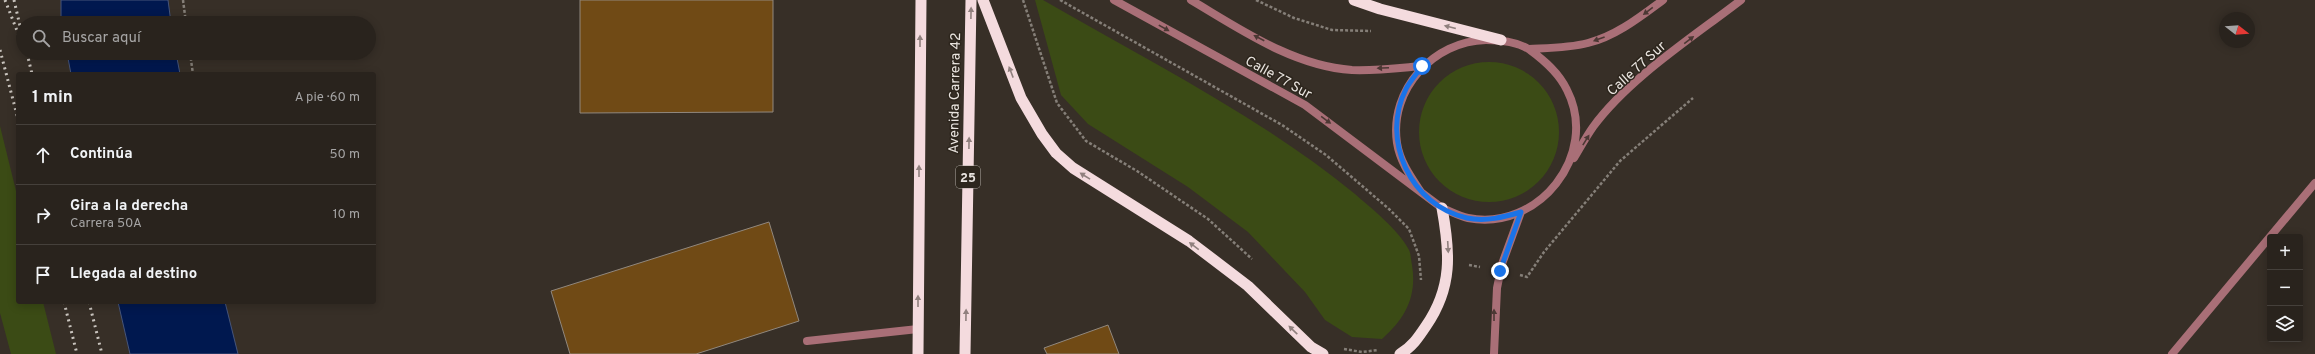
<!DOCTYPE html>
<html lang="es">
<meta charset="utf-8">
<style>
body{margin:0;font-family:Overpass,sans-serif;background:#312b26;color:#f1f3f6}
.controls{position:absolute;right:12px;bottom:12px;display:grid;overflow:hidden;border-radius:4px;box-shadow:0 2px 10px #0003}
.controls button{width:36px;height:36px;display:grid;place-items:center;padding:0;border:0;border-bottom:1px solid #45403b;background:#29231d;color:#f1f3f6;font:20px sans-serif}
.compass{position:absolute;left:2219px;top:12px;width:36px;height:36px;border-radius:50%;background:#29231d;box-shadow:0 2px 10px #0003;rotate:107deg}
.stop{position:absolute;width:12px;height:12px;margin:-9px;border:3px solid #1a73e8;border-radius:50%;background:#fff}
.stop.end{background:#1a73e8;border-color:#fff;box-shadow:0 1px 4px #0008}
.list{margin:0;padding:0;list-style:none}
h2{display:flex;justify-content:space-between;align-items:center;height:52px;margin:0;padding:0 16px;font-size:17px}
h2 small{font-size:13px;font-weight:400;color:#a5a4a4}
.list li{display:grid;grid-template-columns:26px 1fr auto;gap:12px;align-items:center;box-sizing:border-box;height:60px;padding:0 16px;border-top:1px solid #45403b}
.list b{display:block;font-size:15px;white-space:nowrap}
.list p{margin:0;font-size:13px;white-space:nowrap;color:#a5a4a4}
.list em{font-size:13px;font-style:normal;color:#a5a4a4}
.icon{flex:none;width:22px;height:22px;fill:none;stroke:currentColor;stroke-width:2;stroke-linecap:round;stroke-linejoin:round}
.map{position:relative;flex:none;width:2315px;height:354px;overflow:hidden}
.search{position:absolute;background:#29231d;box-shadow:0 2px 10px #0003;left:16px;top:16px;width:360px;height:44px;display:flex;align-items:center;gap:10px;box-sizing:border-box;padding:0 14px;border-radius:22px;color:#a5a4a4;font-size:15px}
.panel{position:absolute;background:#29231d;box-shadow:0 2px 10px #0003;left:16px;top:72px;width:360px;height:232px;border-radius:4px}
.map>svg:first-child{display:block}
</style>
<div class="map">
<svg width="2315" height="354" viewBox="0 0 2315 354">
<rect width="100%" height="100%" fill="#372f27"/>
<path fill="#3b4b15" d="M1035 0H1043C1148 61 1261 117 1355 194 1372 209 1399 230 1409 250 1411 254 1411 261 1412 265 1417 296 1406 318 1382 339L1352 337 1325 320 1305 292 1248 232 1188 187 1088 124 1061 95Z
M1419 132a70 70 0 1 1 140 0a70 70 0 1 1-140 0Z
M0 126 18 199V302H43L56 354H11L0 313Z"/>
<path fill="#00184f" stroke="#46557a" d="M61 0H168L171 23H61Z
M67 53H176L180 74H71Z
M118 302H225L238 354H130Z"/>
<path fill="#704a15" stroke="#91887e" d="M580 0H773V112L580 113Z
M769 222 799 321 696 354H570L551 291Z
M1108 325 1119 354H1047L1044 348Z"/>
<g fill="none" stroke-linecap="round" stroke-linejoin="round">
<path stroke="#857f78" stroke-width="2.5" stroke-dasharray="3 2" stroke-linecap="butt" d="M183 0 186 23
M1023 0 1057 103 1086 141 1137 171 1208 219 1252 259
M1060 0 1282 125 1326 155 1389 209 1409 229 1419 256 1421 280
M1256 0 1294 18 1332 30 1371 31
M190 53 193 74
M1469 265 1480 267
M1520 275 1527 277 1544 252 1620 161 1693 98
M1344 349 1362 352 1378 350"/>
<path stroke="#a96f77" stroke-width="8" d="M807 341 918 329"/>
<path stroke="#a96f77" stroke-width="8" d="M2172 354 2315 183"/>
<path stroke="#a96f77" stroke-width="8" d="M1114 0 1305 105 1442 208C1450 211 1459 216 1468 218 1538 232 1600 155 1567 90 1559 73 1545 61 1530 50 1518 42 1500 40 1486 40 1434 41 1389 89 1397 143 1400 162 1411 177 1421 192
M1191 0C1240 29 1293 66 1352 70 1375 71 1399 68 1422 66
M1529 49C1548 48 1569 48 1588 43 1616 36 1640 17 1663 0
M1574 158C1580 148 1586 137 1593 127 1629 78 1693 37 1741 0
M1494 354 1497 288 1502 264 1521 212"/>
<path stroke="#f4dbde" stroke-width="11" d="M983 0 1021 98 1042 134 1056 153 1073 168 1189 241 1248 286 1311 347 1323 354
M1354 0 1380 9 1501 40
M918 354 921 0
M965 354 971 0
M1400 354C1412 347 1418 338 1426 326 1453 287 1450 252 1442 208"/>
<path stroke="#c9c4be" stroke-width="3" stroke-dasharray="2 4" stroke-linecap="butt" d="M5 0 23 46
M14 0 20 26
M0 50 18 119
M27 53 32 74
M64 302 77 354
M89 302 102 354"/>
</g>
<defs><path id="oneway-solid" d="M-6-.8H1V-3.2L6.5 0L1 3.2V.8H-6Z"/></defs>
<g fill="#4c3834">
<use href="#oneway-solid" transform="translate(1648 11) rotate(143)"/>
<use href="#oneway-solid" transform="translate(1164 28) rotate(29)"/>
<use href="#oneway-solid" transform="translate(1259 38) rotate(-152)"/>
<use href="#oneway-solid" transform="translate(1599 39) rotate(160)"/>
<use href="#oneway-solid" transform="translate(1689 40) rotate(-37)"/>
<use href="#oneway-solid" transform="translate(1383 68) rotate(177)"/>
<use href="#oneway-solid" transform="translate(1326 120) rotate(36)"/>
<use href="#oneway-solid" transform="translate(1586 140) rotate(-58)"/>
<use href="#oneway-solid" transform="translate(1494 315) rotate(-90)"/>
</g>
<g fill="#90807e">
<use href="#oneway-solid" transform="translate(971 13) rotate(-89)"/>
<use href="#oneway-solid" transform="translate(1450 27) rotate(-166)"/>
<use href="#oneway-solid" transform="translate(920 41) rotate(-90)"/>
<use href="#oneway-solid" transform="translate(1011 72) rotate(-111)"/>
<use href="#oneway-solid" transform="translate(969 143) rotate(-89)"/>
<use href="#oneway-solid" transform="translate(919 171) rotate(-90)"/>
<use href="#oneway-solid" transform="translate(1085 176) rotate(-148)"/>
<use href="#oneway-solid" transform="translate(1194 246) rotate(-143)"/>
<use href="#oneway-solid" transform="translate(1448 247) rotate(87)"/>
<use href="#oneway-solid" transform="translate(918 301) rotate(-90)"/>
<use href="#oneway-solid" transform="translate(966 315) rotate(-89)"/>
<use href="#oneway-solid" transform="translate(1293 330) rotate(-136)"/>
</g>
<g fill="none" stroke-linecap="round" stroke-linejoin="round">
<path stroke="#1a73e8" stroke-width="5" d="M1422 66C1417 74 1410 81 1406 89 1380 140 1411 206 1467 218 1486 222 1504 217 1521 212L1500 271"/>
</g>
<g text-anchor="middle" stroke-width="3" stroke-linejoin="round" paint-order="stroke">
<rect fill="#2d261d" stroke="#b1aba5" stroke-width="1" x="956" y="166" width="24" height="22" rx="3"/>
<g font-size="13" font-weight="bold" fill="#e9e4df">
<text x="968" y="182">25</text>
</g>
<g font-size="14" fill="#e9e4df" stroke="#2d261d">
<text transform="translate(1636 68) rotate(-42)" y="5">Calle 77 Sur</text>
<text transform="translate(1279 77) rotate(29)" y="5">Calle 77 Sur</text>
<text transform="translate(954 93) rotate(-89)" y="5">Avenida Carrera 42</text>
</g>
</g>
</svg>
<div class="controls">
<button>+</button>
<button>−</button>
<button><svg class="icon" aria-label="layers" viewBox="0 0 24 24"><path d="M12 4l9 5-9 5-9-5zM3 14l9 5 9-5"/></svg></button>
</div>
<svg class="compass" viewBox="-18 -18 36 36"><path d="M0-13l5 13h-10z" fill="#e53935"/><path d="M0 13l5-13h-10z" fill="#a5a4a4"/></svg>
<div class="stop" style="left:1422px;top:66px"></div>
<div class="stop end" style="left:1500px;top:271px"></div>
<div class="search"><svg class="icon" aria-label="search" viewBox="0 0 24 24"><circle cx="10" cy="10" r="6"/><path d="M15 15l6 6"/></svg>Buscar aquí</div>
<section class="panel">
<h2>1 min<small>A pie · 60 m</small></h2>
<ul class="list">
<li><svg class="icon" aria-label="ahead" viewBox="0 0 24 24"><path d="M12 20V5M6 11l6-6 6 6"/></svg><div><b>Continúa</b></div><em>50 m</em></li>
<li><svg class="icon" aria-label="right" viewBox="0 0 24 24"><path d="M7 20v-9h11M14 6l5 5-5 5"/></svg><div><b>Gira a la derecha</b><p>Carrera 50A</p></div><em>10 m</em></li>
<li><svg class="icon" aria-label="arrive" viewBox="0 0 24 24"><path d="M6 21V4h12l-3 4 3 4H6"/></svg><div><b>Llegada al destino</b></div></li>
</ul>
</section>
</div>
